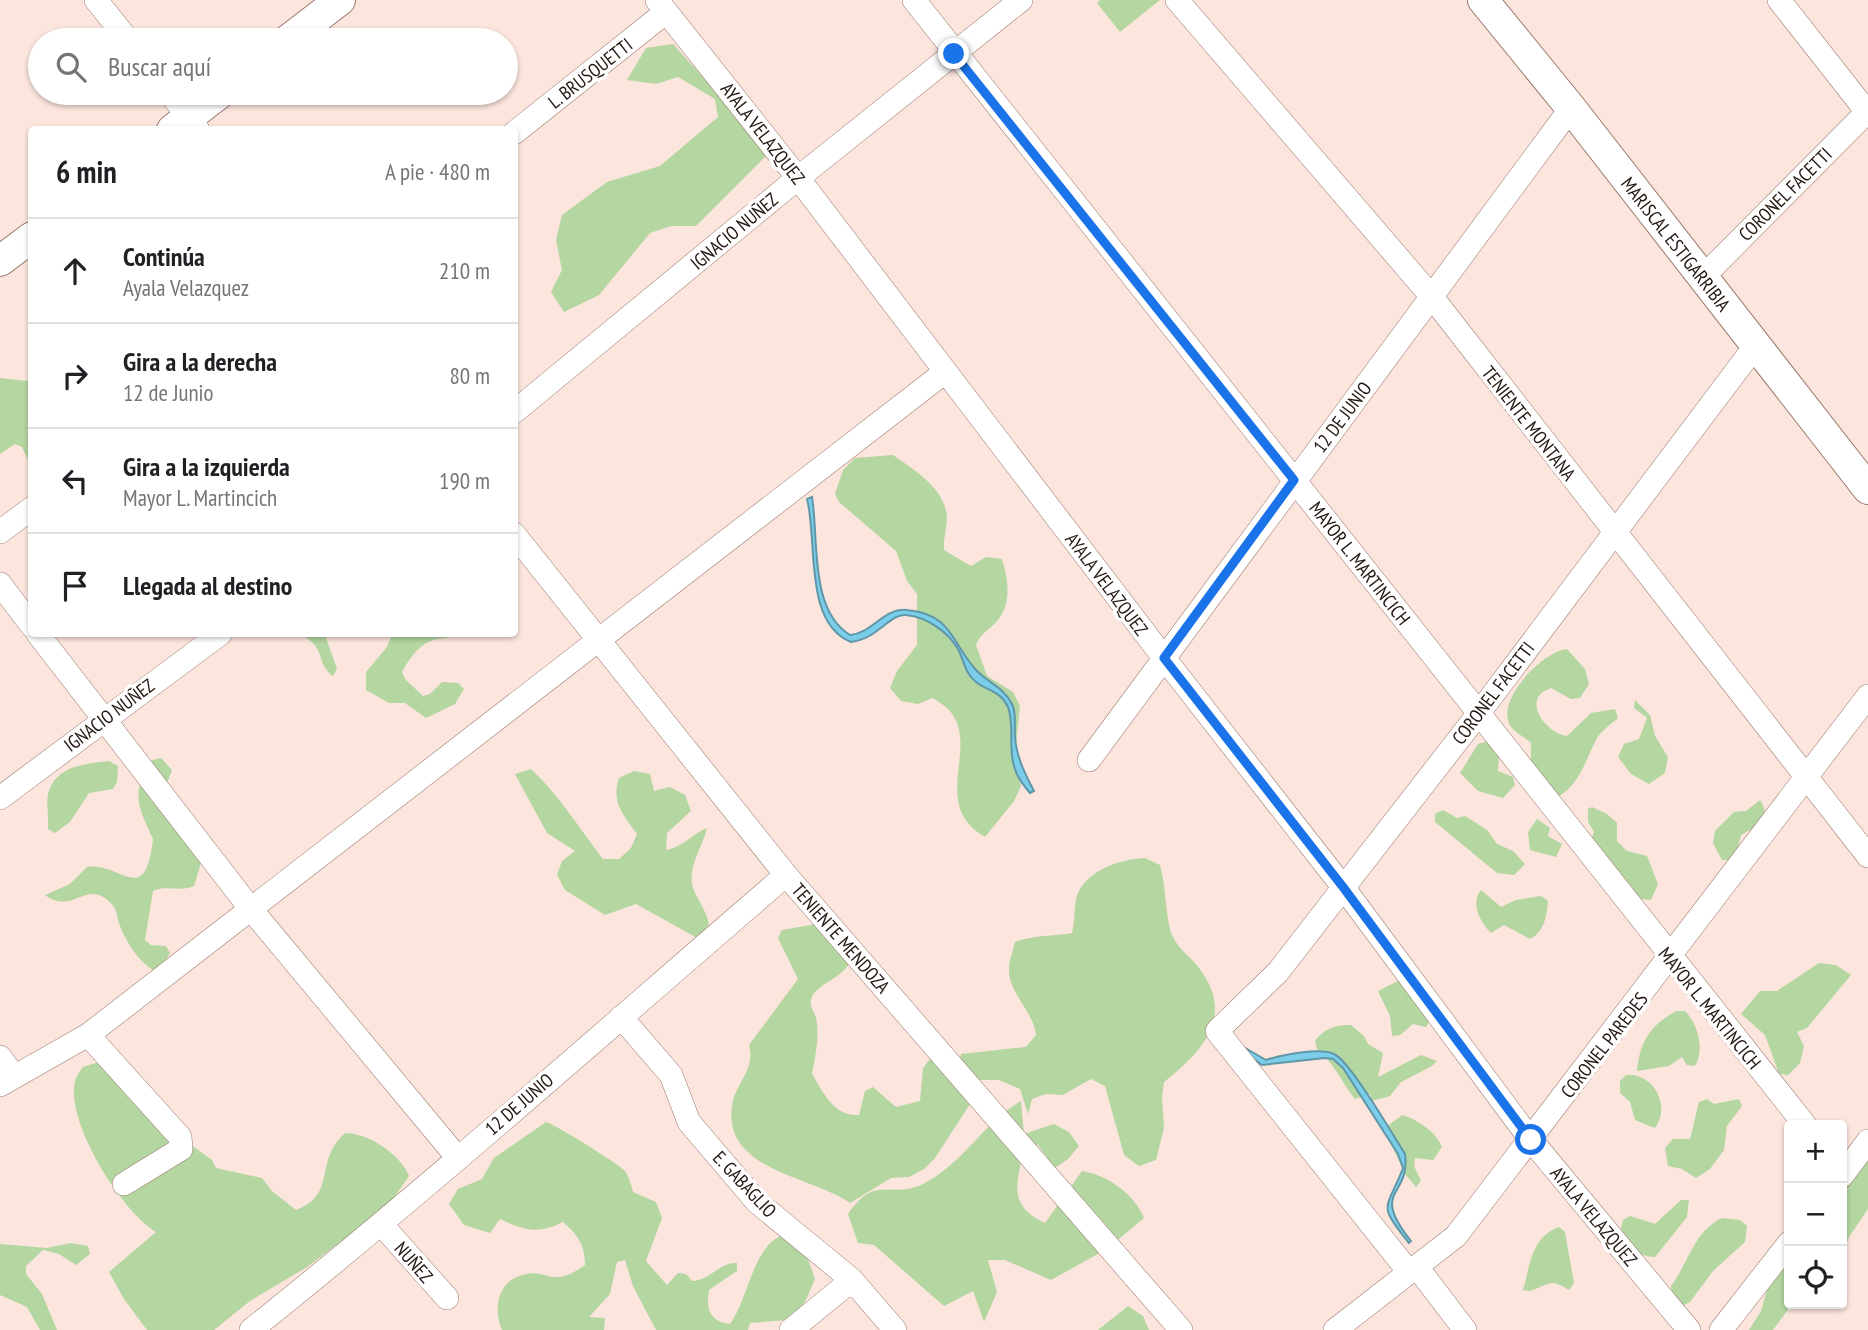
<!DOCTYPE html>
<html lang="es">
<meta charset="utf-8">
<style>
body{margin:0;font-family:"PT Sans Narrow",sans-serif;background:#f2f2f2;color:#202124}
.controls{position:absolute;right:21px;bottom:21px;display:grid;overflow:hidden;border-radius:7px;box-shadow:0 2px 5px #0004}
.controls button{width:63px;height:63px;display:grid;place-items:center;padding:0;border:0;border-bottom:2px solid #e0e0e0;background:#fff;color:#202124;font:35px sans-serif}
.stop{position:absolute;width:21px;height:21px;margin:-16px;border:5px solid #1a73e8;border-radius:50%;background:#fff}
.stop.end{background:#1a73e8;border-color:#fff;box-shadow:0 2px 7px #0008}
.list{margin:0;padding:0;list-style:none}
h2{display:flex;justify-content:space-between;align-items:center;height:91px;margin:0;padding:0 28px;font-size:30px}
h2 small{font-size:23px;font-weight:400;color:#757577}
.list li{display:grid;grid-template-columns:46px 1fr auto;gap:21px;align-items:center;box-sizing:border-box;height:105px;padding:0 28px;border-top:2px solid #e0e0e0}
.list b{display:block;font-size:26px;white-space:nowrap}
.list p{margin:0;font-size:23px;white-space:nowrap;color:#757577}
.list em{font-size:23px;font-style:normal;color:#757577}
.icon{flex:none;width:38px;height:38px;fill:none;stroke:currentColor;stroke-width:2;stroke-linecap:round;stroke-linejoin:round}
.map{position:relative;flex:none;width:1868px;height:1330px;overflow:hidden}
.search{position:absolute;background:#fff;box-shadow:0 2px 5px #0004;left:28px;top:28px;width:490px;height:77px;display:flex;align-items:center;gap:18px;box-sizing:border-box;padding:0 24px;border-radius:38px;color:#757577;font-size:26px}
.panel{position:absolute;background:#fff;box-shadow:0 2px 5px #0004;left:28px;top:126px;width:490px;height:511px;border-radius:7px}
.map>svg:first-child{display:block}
</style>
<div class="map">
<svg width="1868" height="1330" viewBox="0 0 1868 1330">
<rect width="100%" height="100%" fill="#fbe5dc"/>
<path fill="#b4d6a1" d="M1100 0H1160L1120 32 1097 3Z
M673 44 770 152 696 226H671L650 233 599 295 564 312 551 292 562 270 556 240 562 215 607 182 660 166 718 117 715 99 678 77 656 84 627 80 646 48Z
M31 375V467L22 447 15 444 0 454V378L27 381Z
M893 455C915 471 944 487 947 517 947 528 943 539 944 550L971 566 986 557 1002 559C1008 578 1012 603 998 620 989 631 983 630 976 645L987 676 1013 692 1020 706 1015 753 1021 786 1014 801 985 837C921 800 997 730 932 698L918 704 901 701 890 688 897 671 917 645V594L907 581 896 551 839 502 835 494 843 470 855 458Z
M300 634H327L326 638 337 669 333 676C314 662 329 650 300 634Z
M392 634H452L447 638C423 638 413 653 402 672L405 679 423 696 430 694 442 682 458 683 464 689 455 704 426 718 405 703H389L366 690V672L387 647Z
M1567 649 1585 669 1589 684 1580 698 1571 699 1551 688C1520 698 1545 733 1567 736L1591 713 1615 709 1618 718C1610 725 1599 732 1595 742 1584 764 1580 783 1558 797L1531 768V743C1524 736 1510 731 1508 720 1501 695 1544 651 1567 649Z
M1635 700 1650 715 1655 736 1668 757 1665 773 1649 784 1631 774 1618 757 1624 744 1639 739 1647 718 1634 708Z
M1493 739 1499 755 1498 771 1513 777 1515 785 1503 798 1478 791 1460 773 1478 744Z
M161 758 172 770 166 786 201 863 194 886C180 892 166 885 153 891L145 940 151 945 166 946 170 953 162 967 155 971C140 964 124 939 119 923 117 918 117 911 114 907 88 874 74 917 45 895L70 884 87 867C121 862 145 909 153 839 138 806 130 793 152 760Z
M109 761 118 766 117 782 113 789 89 793 70 822 55 833 48 829C49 818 46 804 48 794 56 765 85 764 109 761Z
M531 769C559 795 579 828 603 859H619L631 848 637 834C623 815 611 802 619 778L634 771 650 774 654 791 670 787 685 795 691 811 667 833 666 850C683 847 691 835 707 828 702 850 684 870 695 893 701 905 706 911 709 924L699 939 636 904 605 915 565 890 557 875 562 861 575 851 547 833 515 774Z
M1760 800C1773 818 1754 828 1741 835L1738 848 1730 860H1722L1713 843 1715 831 1734 812 1746 811Z
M1592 807 1607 814 1617 823V841L1627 851 1647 856 1658 884 1651 900 1640 899 1591 839 1594 832 1588 822V809Z
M1443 810 1457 818 1465 816 1487 830 1497 844 1513 851 1525 864 1514 875 1497 873 1435 822V814Z
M1537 819 1550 828 1548 836 1562 844 1556 857 1530 850 1528 832Z
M1145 858 1160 865C1166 887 1165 909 1170 929 1174 946 1189 955 1199 968 1236 1016 1202 1052 1164 1082L1162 1097 1164 1128 1156 1160 1139 1166 1124 1155 1105 1086 1091 1079 1063 1095 1046 1094 1032 1099 1028 1114 1020 1089 999 1080H975L960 1058 961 1054 1026 1047 1036 1035C1034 1012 1008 993 1009 969 1009 961 1013 951 1015 942 1039 934 1049 937 1072 933 1075 921 1074 910 1076 899 1083 871 1120 859 1145 858Z
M1481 890 1501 907 1516 900 1541 896 1548 901C1547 916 1544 932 1530 939L1504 925 1491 933C1480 922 1470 903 1481 890Z
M816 924 852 959C842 980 819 982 812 997 808 1005 814 1011 816 1018 820 1036 815 1057 812 1074 823 1092 834 1117 859 1115L865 1091 873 1087 896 1107 920 1101 923 1068 933 1055 970 1104 935 1158 924 1169 909 1177 891 1178 850 1203C812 1176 723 1171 732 1106 735 1083 756 1070 749 1045L798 979 778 938 782 930Z
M1819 963 1836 965 1851 975 1807 1028 1797 1032 1804 1046 1800 1063 1788 1075 1779 1074 1765 1035 1741 1014 1760 991H1777Z
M1398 981 1403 983 1430 1020 1426 1027 1413 1024 1400 1035 1392 1036 1390 1016 1378 991Z
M1676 1011H1685C1698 1024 1705 1050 1695 1066L1687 1065 1682 1057 1669 1066 1637 1071C1640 1041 1650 1026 1676 1011Z
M1351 1025 1364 1036 1368 1044 1383 1053 1378 1077 1421 1055 1437 1061 1432 1066 1401 1082 1390 1096 1372 1101 1370 1094 1355 1099C1342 1083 1333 1061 1317 1049L1315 1041C1323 1029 1336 1024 1351 1025Z
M99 1062 186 1141 212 1160 216 1168 262 1178 272 1191 296 1210C338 1194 313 1162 345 1133 369 1133 401 1155 409 1176L389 1205 307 1267 250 1301 214 1330H147L124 1299 109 1272 156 1232C122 1212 65 1122 75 1081 76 1077 80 1071 83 1067Z
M1626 1075C1652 1072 1672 1105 1655 1128L1635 1120 1630 1102 1620 1093V1081Z
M1707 1099 1714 1104 1739 1099 1742 1106 1727 1126 1724 1150 1710 1169 1696 1178 1682 1169 1668 1166 1665 1148 1673 1139H1690L1699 1102Z
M1021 1101 1024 1134 1054 1124 1069 1132 1079 1146 1068 1159 1055 1168 1037 1144 1023 1153C1016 1186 1009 1206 1045 1223L1082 1171C1108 1175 1134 1194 1144 1218L1107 1249 1051 1280 1005 1260H988L997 1292 984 1322 973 1291 944 1306 874 1245 858 1243 848 1214C876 1173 890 1200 923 1184 963 1164 984 1122 1021 1101Z
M1402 1115C1417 1119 1436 1132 1442 1147L1433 1160 1415 1158 1414 1166 1421 1181 1416 1187 1405 1174 1386 1133 1389 1125Z
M546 1122C555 1124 620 1165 625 1171 629 1177 631 1185 633 1192L656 1202 662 1218 646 1261 667 1285 678 1273 686 1274 692 1281C709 1281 720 1262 737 1263V1271L709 1290C706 1308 709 1322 730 1324 749 1299 753 1241 787 1234L804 1248 815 1279 805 1302 788 1320 750 1323 748 1330H656L633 1286 625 1260 617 1262 610 1294 589 1317 605 1318 604 1330H502C493 1310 497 1282 522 1275 547 1267 551 1290 585 1265 585 1245 578 1235 563 1222 539 1234 524 1231 500 1219L490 1233 464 1225 449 1204 458 1189 482 1179 494 1158Z
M1868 1160V1209L1849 1237 1842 1256V1192Z
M1681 1200H1689L1687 1217 1655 1257C1636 1257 1628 1244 1621 1228L1623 1220 1630 1216 1655 1224Z
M1722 1218 1740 1220 1747 1226 1745 1242 1713 1271 1690 1302 1682 1306 1672 1294 1671 1286C1688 1264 1694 1231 1722 1218Z
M1559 1227 1565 1232 1574 1283 1569 1290C1551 1278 1549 1284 1530 1291L1523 1290C1530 1266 1531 1237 1559 1227Z
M71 1243 88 1246 90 1254 76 1265 59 1254 43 1250 26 1266V1274L42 1294 57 1330H40L27 1307 0 1295V1244L47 1248Z
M1789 1252V1304H1792L1773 1330H1749L1761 1311 1770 1279Z
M1128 1306 1143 1316 1149 1330H1098Z"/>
<path fill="#7acee9" stroke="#6097a8" stroke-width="2" d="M812 497C819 539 809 610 850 635 873 633 884 607 907 610 953 614 952 645 977 671 989 683 1004 688 1012 704 1017 714 1014 725 1015 736 1016 756 1025 774 1034 791L1030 793C1024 786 1016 775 1014 766 1008 747 1015 726 1008 707 1001 691 987 691 976 682 965 674 964 660 958 649 948 632 927 617 906 615 890 613 878 639 851 642 803 623 818 540 807 499Z
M1240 1045 1266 1060C1281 1055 1321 1047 1334 1054 1350 1061 1393 1135 1405 1154 1411 1198 1369 1188 1411 1241L1409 1243C1376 1203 1387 1210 1403 1168L1398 1154 1343 1068 1333 1059 1325 1058 1262 1065 1242 1051Z"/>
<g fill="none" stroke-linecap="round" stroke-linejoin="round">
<defs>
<path id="minor" d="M96 0 128 40
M657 0 798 178 1164 658 1343 887 1531 1140 1689 1330
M914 0 1805 1125
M1177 0 1432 297 1868 856
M1779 0 1867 112
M170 93 198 130
M514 133 666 12
M1702 278 1868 111
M514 412 798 178 1021 0
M0 532 32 508
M514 534 786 875 1181 1330
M0 584 32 626
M38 634 250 908 457 1157
M1089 760 1571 108
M0 798 220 634
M621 1017 671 1075 689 1122 757 1202 852 1280 895 1330
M88 1035 180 1137 181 1149 124 1184
M0 1057 14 1076
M0 1085 88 1035 945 372
M1842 1176 1868 1141
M382 1225 447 1298
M1417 1267 1465 1330
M1409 1272 1217 1031 1278 972 1479 713 1756 345
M251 1330C434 1184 608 1028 786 875
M791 1330 852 1280
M1335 1330 1456 1236 1868 696
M1721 1330 1789 1243"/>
<path id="tertiary" d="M1483 0 1571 108 1868 489
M288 40 340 0
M172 130 220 93
M0 261 32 237"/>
</defs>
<use href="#minor" stroke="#9a796c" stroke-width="24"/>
<use href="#tertiary" stroke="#9a796c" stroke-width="32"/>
<use href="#minor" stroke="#fff" stroke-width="23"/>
<use href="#tertiary" stroke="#fff" stroke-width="30"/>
</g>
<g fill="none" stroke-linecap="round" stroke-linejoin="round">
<path stroke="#1a73e8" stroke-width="9" d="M954 54 1294 480 1164 658 1343 887 1531 1140"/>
</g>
<g text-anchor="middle" stroke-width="7" stroke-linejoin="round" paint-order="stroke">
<g font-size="19" fill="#241712" stroke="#fff">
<text transform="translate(590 73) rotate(-38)" y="7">L. BRUSQUETTI</text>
<text transform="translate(763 133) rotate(52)" y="7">AYALA VELAZQUEZ</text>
<text transform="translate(1785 194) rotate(-45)" y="7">CORONEL FACETTI</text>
<text transform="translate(734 231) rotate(-40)" y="7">IGNACIO NUÑEZ</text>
<text transform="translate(1676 244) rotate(52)" y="7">MARISCAL ESTIGARRIBIA</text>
<text transform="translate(1342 417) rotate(-53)" y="7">12 DE JUNIO</text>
<text transform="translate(1529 423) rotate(52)" y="7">TENIENTE MONTANA</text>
<text transform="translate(1360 563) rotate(52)" y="7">MAYOR L. MARTINCICH</text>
<text transform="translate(1107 584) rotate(53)" y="7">AYALA VELAZQUEZ</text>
<text transform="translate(1493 693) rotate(-53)" y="7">CORONEL FACETTI</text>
<text transform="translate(109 715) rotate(-37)" y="7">IGNACIO NUÑEZ</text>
<text transform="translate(841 938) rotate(49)" y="7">TENIENTE MENDOZA</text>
<text transform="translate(1710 1008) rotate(51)" y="7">MAYOR L. MARTINCICH</text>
<text transform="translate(1604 1045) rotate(-52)" y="7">CORONEL PAREDES</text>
<text transform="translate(519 1104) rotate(-41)" y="7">12 DE JUNIO</text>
<text transform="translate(745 1184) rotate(47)" y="7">E. GABAGLIO</text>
<text transform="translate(1594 1216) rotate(50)" y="7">AYALA VELAZQUEZ</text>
<text transform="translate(414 1262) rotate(49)" y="7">NUÑEZ</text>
</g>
</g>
</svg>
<div class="controls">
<button>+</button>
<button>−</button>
<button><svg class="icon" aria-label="locate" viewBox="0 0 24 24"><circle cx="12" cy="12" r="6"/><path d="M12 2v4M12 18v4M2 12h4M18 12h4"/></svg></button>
</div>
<div class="stop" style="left:1531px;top:1140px"></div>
<div class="stop end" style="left:954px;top:54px"></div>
<div class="search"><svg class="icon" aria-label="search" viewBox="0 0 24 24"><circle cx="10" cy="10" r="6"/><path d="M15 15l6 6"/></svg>Buscar aquí</div>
<section class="panel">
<h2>6 min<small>A pie · 480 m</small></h2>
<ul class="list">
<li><svg class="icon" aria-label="ahead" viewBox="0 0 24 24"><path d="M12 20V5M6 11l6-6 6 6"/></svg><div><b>Continúa</b><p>Ayala Velazquez</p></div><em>210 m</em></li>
<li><svg class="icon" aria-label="right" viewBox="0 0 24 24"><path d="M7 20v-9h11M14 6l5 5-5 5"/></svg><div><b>Gira a la derecha</b><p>12 de Junio</p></div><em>80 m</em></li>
<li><svg class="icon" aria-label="left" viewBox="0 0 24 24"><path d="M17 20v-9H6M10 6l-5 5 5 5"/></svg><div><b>Gira a la izquierda</b><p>Mayor L. Martincich</p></div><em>190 m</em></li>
<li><svg class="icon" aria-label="arrive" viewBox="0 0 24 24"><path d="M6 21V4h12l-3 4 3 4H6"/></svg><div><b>Llegada al destino</b></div></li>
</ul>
</section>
</div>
